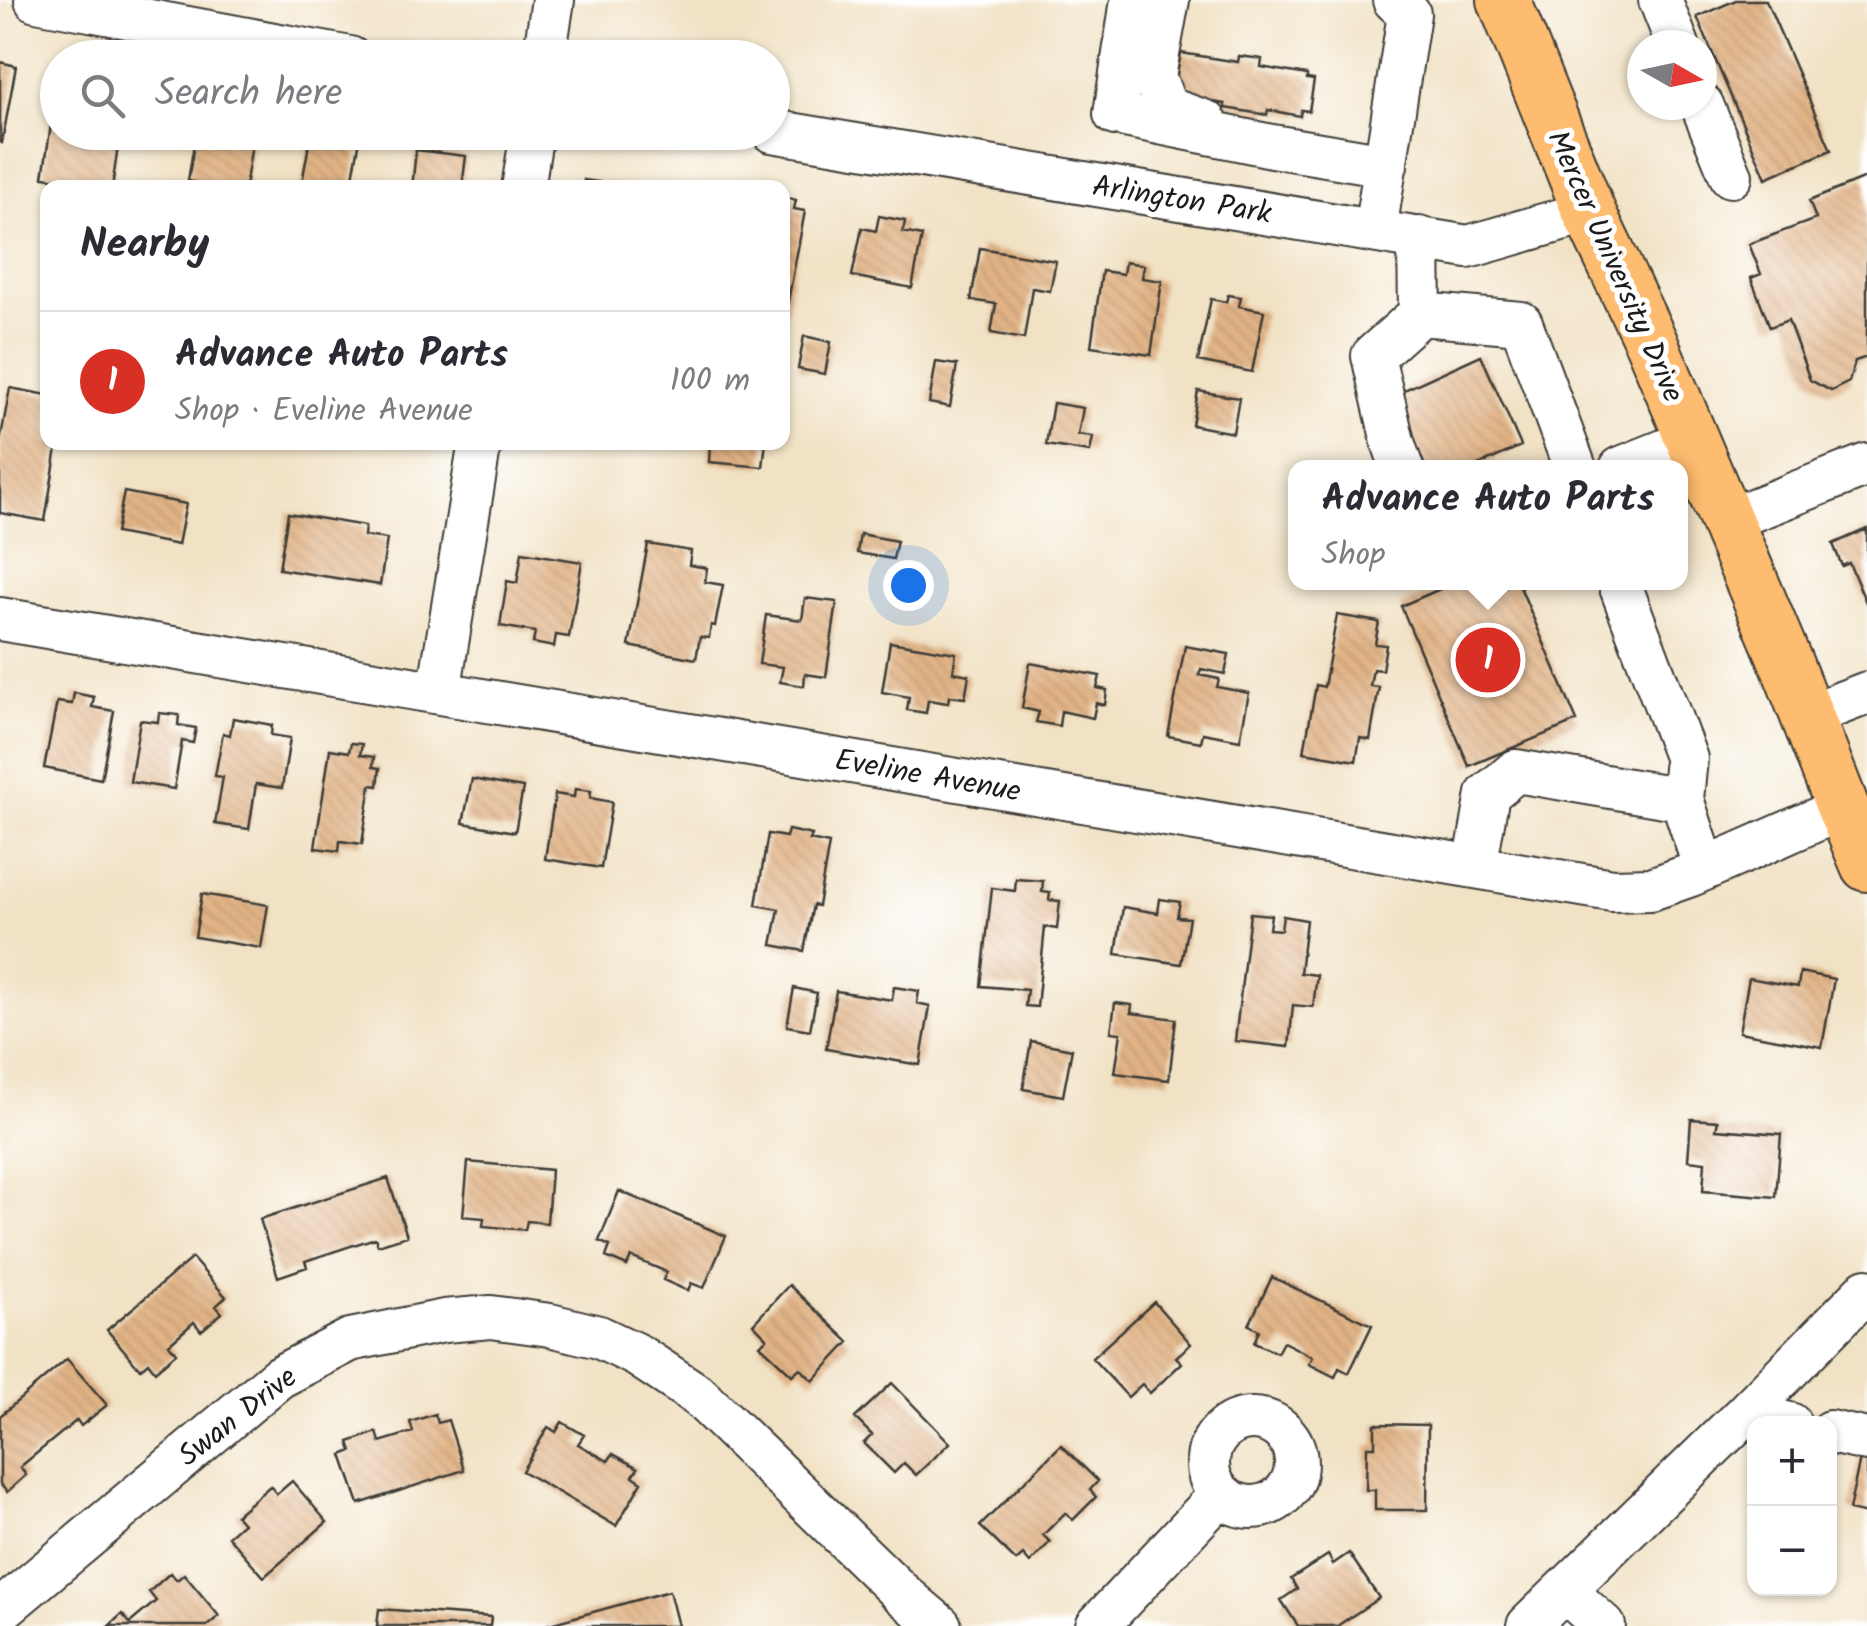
<!DOCTYPE html>
<meta charset="utf-8">
<style>
body{margin:0;font-family:Kalam,sans-serif;background:#f2f2f3;color:#2b2b33}
.controls{position:absolute;right:30px;bottom:30px;display:grid;overflow:hidden;border-radius:20px;box-shadow:0 2px 8px #0004}
.controls button{width:90px;height:90px;display:grid;place-items:center;padding:0;border:0;border-bottom:2px solid #e1e1e2;background:#fff;color:#2b2b33;font:50px sans-serif}
.compass{position:absolute;left:1627px;top:30px;width:90px;height:90px;border-radius:50%;background:#fff;box-shadow:0 2px 8px #0004;rotate:99deg}
.you{position:absolute;left:908px;top:585px;width:35px;height:35px;margin:-25px;border:8px solid #fff;border-radius:50%;background:#1a73e8;box-shadow:0 0 0 15px #1a73e833}
.badge{display:grid;place-items:center;width:65px;height:65px;border-radius:50%;background:#d93025;color:#fff;font-size:32px;font-weight:700}
.pin{position:absolute;translate:-50% -50%;border:5px solid #fff;box-shadow:0 2px 10px #0006}
.popup{position:absolute;left:1288px;top:460px;width:400px;height:130px;box-sizing:border-box;display:grid;place-content:center;border-radius:20px;background:#fff;filter:drop-shadow(0 2px 8px #0005);font-size:32px;white-space:nowrap;color:#7c7c81}
.popup b{font-size:38px;color:#2b2b33}
.popup::after{content:'';position:absolute;left:50%;top:100%;margin-left:-20px;border:20px solid transparent;border-top-color:#fff}
.list{margin:0;padding:0;list-style:none}
h2{display:flex;justify-content:space-between;align-items:center;height:130px;margin:0;padding:0 40px;font-size:42px}
h2 small{font-size:32px;font-weight:400;color:#7c7c81}
.list li{display:grid;grid-template-columns:65px 1fr auto;gap:30px;align-items:center;box-sizing:border-box;height:140px;padding:0 40px;border-top:2px solid #e1e1e2}
.list b{display:block;font-size:38px;white-space:nowrap}
.list p{margin:0;font-size:32px;white-space:nowrap;color:#7c7c81}
.list em{font-size:32px;font-style:normal;color:#7c7c81}
.icon{flex:none;width:55px;height:55px;fill:none;stroke:currentColor;stroke-width:2;stroke-linecap:round;stroke-linejoin:round}
.map{position:relative;flex:none;width:1867px;height:1626px;overflow:hidden}
.search{position:absolute;background:#fff;box-shadow:0 2px 8px #0004;left:40px;top:40px;width:750px;height:110px;display:flex;align-items:center;gap:25px;box-sizing:border-box;padding:0 35px;border-radius:55px;color:#7c7c81;font-size:38px}
.panel{position:absolute;background:#fff;box-shadow:0 2px 8px #0004;left:40px;top:180px;width:750px;height:270px;border-radius:20px}
.map>svg:first-child{display:block}
</style>
<div class="map">
<svg width="1867" height="1626" viewBox="0 0 1867 1626">
<defs>
<pattern id="building-back-hatch" width="6" height="6" patternUnits="userSpaceOnUse" patternTransform="scale(2.5)"><rect width="6" height="6" fill="#e2b486"/><path d="M-1 5l2 2M0 0l6 6M5-1l2 2" fill="none" stroke="#c19a73"/></pattern>
</defs>
<rect width="100%" height="100%" fill="#fff"/>
<filter id="ink" filterUnits="userSpaceOnUse"><feTurbulence type="fractalNoise" baseFrequency=".01" numOctaves="2"/><feDisplacementMap in="SourceGraphic" scale="20" xChannelSelector="R" yChannelSelector="G"/><feConvolveMatrix kernelMatrix="1 2 1 2 8 2 1 2 1" color-interpolation-filters="sRGB"/></filter>
<filter id="wash" filterUnits="userSpaceOnUse"><feTurbulence type="fractalNoise" baseFrequency=".0048" numOctaves="4" result="noise"/><feDisplacementMap in="SourceGraphic" scale="40" xChannelSelector="R" yChannelSelector="G"/><feGaussianBlur stdDeviation="2.25" result="paint"/><feColorMatrix in="noise" values="0 0 0 0 0 0 0 0 0 0 0 0 0 0 0 0 0 1.4 0 .05"/><feComposite in="paint" operator="in"/></filter>
<g filter="url(#wash)">
<rect width="100%" height="100%" fill="#f1e2c5"/>
<g id="blocks">
<path fill="url(#building-back-hatch)" d="M1736 0H1766L1831 150 1766 178 1697 17Z
M1181 53 1238 62 1239 56 1262 59 1261 67 1307 75V79L1314 80 1309 111 1301 110 1300 116 1268 110 1267 115 1225 108V104L1173 95Z
M0 62 16 66 2 143 0 142Z
M52 118 58 119V132H120L112 188H58L60 179 43 177Z
M196 132H254L245 188H214V186L188 181Z
M326 132H348L347 137 360 139 351 188H301L311 133 325 136Z
M416 150 466 156 462 188H412Z
M1865 178 1867 183V357L1855 361 1849 382 1831 391 1810 380 1788 320 1770 327 1751 278 1761 274 1749 244 1816 219 1809 201Z
M584 180 621 185V188H583Z
M782 197 796 200 794 209 805 211 784 323 782 322Z
M879 216 905 221 903 232 922 236 912 288 852 276 862 228 876 231Z
M980 248 1056 261 1050 291 1032 288 1024 339 991 333 996 304 971 300Z
M1125 262 1144 265 1142 278 1162 281 1151 355 1091 346 1102 271 1123 274Z
M1228 295 1241 297 1239 306 1264 311 1252 372 1198 361 1211 299 1226 302Z
M804 336 831 342 825 374 798 369Z
M1481 355 1521 446 1473 468H1426L1393 395Z
M936 362 957 365 950 407 929 403Z
M10 388 48 395V442H58L45 521 0 513V442Z
M1198 391 1239 398 1233 433 1192 425Z
M1053 403 1083 408 1078 435 1093 437 1090 452 1046 445Z
M710 442H766L763 467 709 462Z
M124 492 186 504 178 545 116 533Z
M288 513 365 526 364 536 387 539 380 585 279 569Z
M1867 529V605L1849 563 1842 566 1833 544Z
M860 534 897 541 893 559 857 553Z
M648 544 691 551 689 565 707 568 705 582 723 585 715 626 711 625 709 638 700 637 696 659 629 646Z
M522 552 582 562 569 637 556 635 554 647 533 643 535 632 500 626 507 581 517 583Z
M1456 582H1518L1577 721 1469 766 1401 606Z
M805 598 837 602 826 677 805 674 804 686 780 682 783 667 759 664 766 615 802 620Z
M1337 615 1379 622 1375 644 1386 645 1382 670 1373 669 1370 686 1379 687 1370 740 1360 738 1356 761 1304 752 1316 685 1324 687Z
M890 642 956 653 953 672 969 675 965 698 949 696 948 703 928 700 926 713 907 710 909 697 882 692Z
M1185 646 1229 654 1225 674 1201 669 1199 675 1219 679 1217 687 1249 693 1240 740 1203 733 1201 742 1168 736Z
M1030 663 1100 676 1097 688 1107 690 1105 705 1096 703 1093 718 1061 711 1059 726 1036 722 1039 712 1022 708Z
M74 693 94 697 92 707 114 711 101 779 44 768 57 702 72 704Z
M159 713 179 715 178 725 196 728 193 743 182 741 174 789 130 782 140 720 158 722Z
M233 718 272 725 271 735 290 738 282 788 256 784 249 829 215 824 223 777 215 776 223 733 230 735Z
M351 743 362 744 360 755 374 757 373 767 380 768 378 786 371 785 362 844 340 841 339 851 315 848 330 749 349 752Z
M472 779 523 788 515 832 463 823Z
M575 789 591 791 590 798 612 802 601 868 545 859 555 794 574 797Z
M788 830 812 835 810 840 829 844 818 906 813 905 804 951 772 945 779 909 756 905 768 834 786 837Z
M1016 879 1043 881 1042 892 1050 893 1049 900 1060 901 1057 929 1045 927 1037 1007 1025 1006 1027 990 981 986 992 888 1015 891Z
M202 894 268 905 261 948 195 937Z
M1160 899 1180 902 1177 917 1189 918 1181 964 1116 954 1123 907 1158 913Z
M1250 913 1271 915 1269 929 1281 930 1283 916 1306 920 1300 973 1317 975 1313 1007 1293 1005 1289 1047 1235 1041Z
M1800 972 1834 979 1822 1047 1739 1032 1749 978 1798 987Z
M894 987 919 991 917 1003 930 1006 920 1065 826 1049 836 991 892 1000Z
M794 988 817 993 810 1030 787 1026Z
M1115 1003 1132 1005 1131 1013 1176 1019 1169 1080 1115 1073 1121 1033 1111 1032Z
M1031 1041 1072 1049 1063 1096 1023 1089Z
M1691 1119 1718 1121 1716 1129 1781 1134 1776 1197 1703 1191 1705 1162 1688 1160Z
M468 1162 551 1170 547 1223 527 1221 525 1230 483 1226 484 1218 463 1216Z
M388 1178 407 1236 378 1245 375 1238 305 1261 307 1267 278 1277 260 1219Z
M619 1191 726 1236 704 1288 691 1283 688 1291 663 1280 667 1272 631 1257 627 1266 606 1257 610 1246 599 1241Z
M192 1258 226 1297 216 1306 222 1313 201 1331 194 1322 169 1344 176 1353 155 1371 148 1362 140 1369 107 1330Z
M1272 1277 1372 1325 1349 1373 1339 1368 1335 1377 1309 1364 1313 1357 1283 1342 1277 1353 1254 1343 1259 1330 1249 1325Z
M789 1285 849 1342 813 1381 800 1368 792 1375 760 1345 767 1338 753 1324Z
M1154 1302 1191 1344 1176 1357 1182 1363 1150 1393 1142 1384 1128 1397 1092 1358Z
M67 1359 107 1405 81 1426 77 1420 20 1467 26 1475 7 1492 0 1484V1416Z
M892 1383 950 1443 916 1475 904 1463 894 1473 864 1443 872 1435 855 1418Z
M435 1414 438 1423 448 1420 464 1470 359 1504 342 1455 352 1451 349 1442 377 1432 380 1442 413 1432 410 1422Z
M562 1422 584 1435 578 1444 608 1461 613 1454 638 1468 633 1476 642 1482 616 1526 522 1471 548 1427 556 1432Z
M1375 1424 1428 1425 1427 1510H1375V1490H1366L1367 1446H1375Z
M1061 1445 1098 1481 1090 1490 1096 1497 1073 1520 1065 1513 1043 1535 1050 1542 1030 1563 1023 1555 1016 1561 980 1526Z
M1862 1449 1867 1450V1514L1849 1510Z
M292 1481 327 1522 264 1577 228 1536 243 1523 236 1515 270 1486 277 1494Z
M1349 1553 1379 1598 1337 1626H1298L1281 1600 1297 1589 1291 1579 1328 1555 1333 1564Z
M170 1573 177 1580 184 1574 219 1616 207 1626H109L122 1614 130 1623 156 1601 149 1592Z
M669 1591 678 1626H546V1625Z
M379 1609 491 1617 490 1626H377Z"/>
</g>
</g>
<g filter="url(#ink)">
<use href="#blocks" fill-opacity="0" stroke="#3c3a35" stroke-width="2.5"/>
<g fill="none" stroke-linecap="round" stroke-linejoin="round">
<defs>
<path id="minor" d="M36 0 350 58
M1132 0 1115 114 1272 146 1386 165
M1168 0 1154 76 1166 108 1206 122
M1660 0 1678 45
M544 58 553 0
M1702 105 1731 176
M772 131 1468 247 1589 212
M523 188 532 132
M1375 231 1409 14 1394 0
M1419 238 1420 314 1521 323 1575 468
M1402 468 1393 442 1373 356 1420 314
M1621 468 1691 440
M1725 521 1867 465
M1619 582 1686 759 1682 799 1705 869
M0 619 1612 890 1651 889 1691 875 1843 808
M439 692 480 442
M1807 716 1867 693
M1475 867 1488 794 1516 771 1682 799
M1745 1414 1790 1424
M1208 1463a44 44 0 1 1 88 0a44 44 0 1 1-88 0Z
M1830 1432 1867 1440
M1565 1591 1604 1626
M0 1611 279 1377 350 1340 444 1321 491 1317 550 1325 599 1337 637 1355 699 1396 900 1592 940 1626
M1097 1626 1220 1495
M1528 1626 1745 1414 1867 1290"/>
<path id="major" d="M1504 0 1589 212 1651 342 1787 665 1843 808 1867 865"/>
</defs>
<use href="#minor" stroke="#3c3a35" stroke-width="46"/>
<use href="#major" stroke="#3c3a35" stroke-width="56"/>
<use href="#minor" stroke="#fff" stroke-width="42"/>
<use href="#major" stroke="#febc70" stroke-width="52"/>
</g>
</g>
<g text-anchor="middle" stroke-width="10" stroke-linejoin="round" paint-order="stroke">
<g font-size="30" fill="#1c1c1c" stroke="#fff">
<text transform="translate(1182 199) rotate(9)" y="10">Arlington Park</text>
<text transform="translate(1616 266) rotate(66)" y="10">Mercer University Drive</text>
<text transform="translate(928 775) rotate(10)" y="10">Eveline Avenue</text>
<text transform="translate(237 1416) rotate(-38)" y="10">Swan Drive</text>
</g>
</g>
</svg>
<div class="controls">
<button>+</button>
<button>−</button>
</div>
<svg class="compass" viewBox="-18 -18 36 36"><path d="M0-13l5 13h-10z" fill="#e53935"/><path d="M0 13l5-13h-10z" fill="#7c7c81"/></svg>
<div class="you"></div>
<div class="pin badge" style="left:1488px;top:660px">1</div>
<div class="popup"><b>Advance Auto Parts</b>Shop</div>
<div class="search"><svg class="icon" aria-label="search" viewBox="0 0 24 24"><circle cx="10" cy="10" r="6"/><path d="M15 15l6 6"/></svg>Search here</div>
<section class="panel">
<h2>Nearby<small></small></h2>
<ul class="list">
<li><span class="badge">1</span><div><b>Advance Auto Parts</b><p>Shop · Eveline Avenue</p></div><em>100 m</em></li>
</ul>
</section>
</div>
